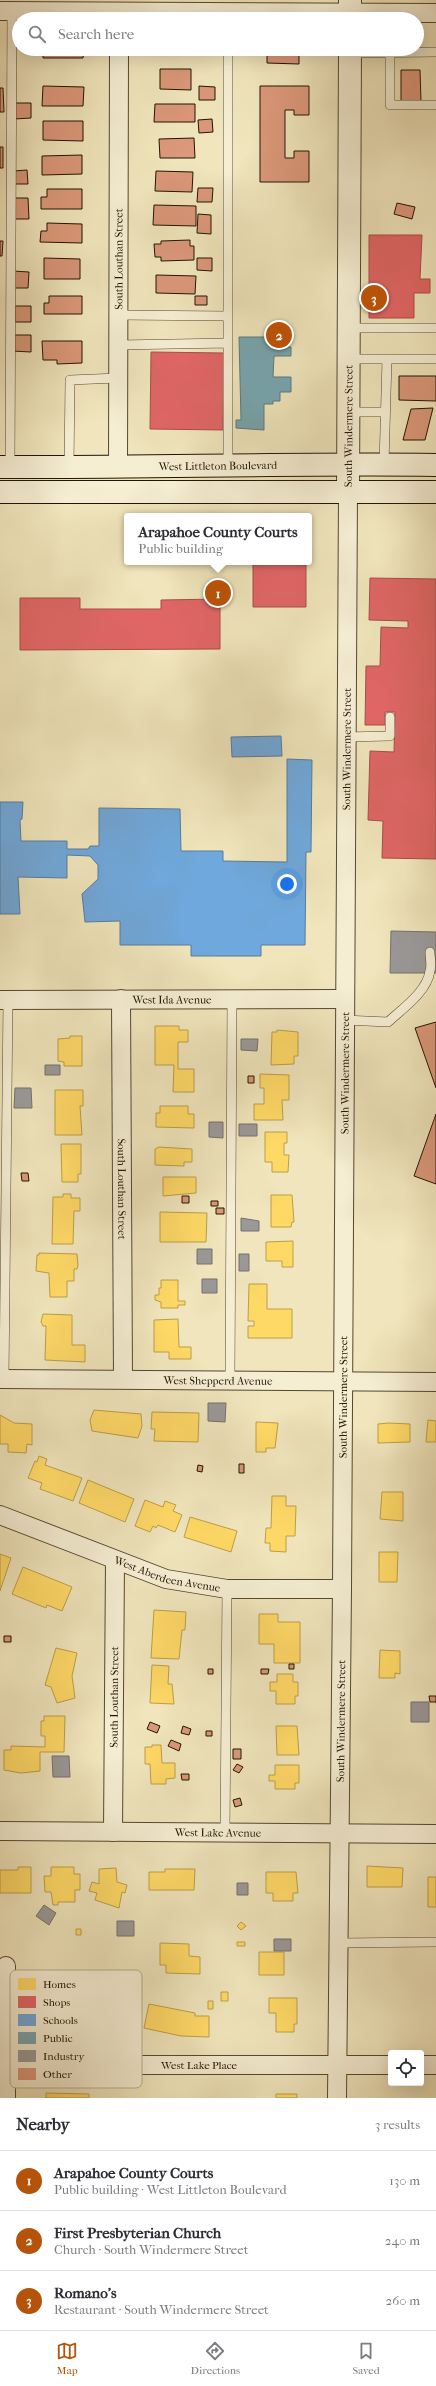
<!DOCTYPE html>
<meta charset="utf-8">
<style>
body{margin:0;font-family:"IM FELL French Canon",serif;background:#f2f2f3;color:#2b2b33}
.controls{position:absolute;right:12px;bottom:12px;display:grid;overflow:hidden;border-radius:4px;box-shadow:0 4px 16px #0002}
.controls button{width:36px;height:36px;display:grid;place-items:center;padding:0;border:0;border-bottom:1px solid #e1e1e2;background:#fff;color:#2b2b33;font:20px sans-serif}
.you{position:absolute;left:287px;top:884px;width:14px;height:14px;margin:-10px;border:3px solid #fff;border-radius:50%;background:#1a73e8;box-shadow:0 0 0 6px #1a73e833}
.badge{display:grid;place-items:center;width:26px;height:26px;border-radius:50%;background:#b45309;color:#fff;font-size:13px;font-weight:700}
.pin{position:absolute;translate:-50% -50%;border:2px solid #fff;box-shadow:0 1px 4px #0006}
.popup{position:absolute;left:124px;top:513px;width:188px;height:52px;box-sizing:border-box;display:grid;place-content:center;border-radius:4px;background:#fff;filter:drop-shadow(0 1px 3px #0005);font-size:13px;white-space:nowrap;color:#7c7c81}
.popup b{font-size:15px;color:#2b2b33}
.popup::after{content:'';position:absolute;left:50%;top:100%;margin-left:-8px;border:8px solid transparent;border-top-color:#fff}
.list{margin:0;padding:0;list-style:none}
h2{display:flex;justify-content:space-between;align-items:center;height:52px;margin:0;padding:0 16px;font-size:17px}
h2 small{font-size:13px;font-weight:400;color:#7c7c81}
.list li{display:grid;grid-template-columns:26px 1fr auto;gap:12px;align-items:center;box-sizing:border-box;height:60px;padding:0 16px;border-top:1px solid #e1e1e2}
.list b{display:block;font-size:15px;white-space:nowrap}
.list p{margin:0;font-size:13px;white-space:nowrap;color:#7c7c81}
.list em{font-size:13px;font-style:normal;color:#7c7c81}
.icon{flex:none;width:22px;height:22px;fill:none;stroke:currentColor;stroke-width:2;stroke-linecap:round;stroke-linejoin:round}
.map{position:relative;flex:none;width:436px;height:2098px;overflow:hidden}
.search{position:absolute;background:#fff;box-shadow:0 4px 16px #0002;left:12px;right:12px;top:12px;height:44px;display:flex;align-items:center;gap:10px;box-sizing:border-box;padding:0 14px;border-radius:22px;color:#7c7c81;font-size:15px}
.sheet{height:232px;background:#fff}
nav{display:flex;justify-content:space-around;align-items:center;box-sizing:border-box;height:56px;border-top:1px solid #e1e1e2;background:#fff;font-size:11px;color:#7c7c81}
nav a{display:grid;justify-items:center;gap:2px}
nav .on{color:#b45309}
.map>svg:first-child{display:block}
</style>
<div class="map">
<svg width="436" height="2098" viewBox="0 0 436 2098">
<rect width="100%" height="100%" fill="#f0e5bc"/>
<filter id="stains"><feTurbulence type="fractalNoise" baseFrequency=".005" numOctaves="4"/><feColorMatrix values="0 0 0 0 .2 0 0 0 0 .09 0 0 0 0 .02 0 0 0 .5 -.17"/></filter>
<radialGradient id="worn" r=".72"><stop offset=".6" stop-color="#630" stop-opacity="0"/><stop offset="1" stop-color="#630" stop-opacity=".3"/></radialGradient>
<path fill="#ffd966" stroke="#bc9e48" d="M155 1026H179V1030H188V1042H178V1069H194V1092H173L174 1065H155Z
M277 1030 298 1032V1056H294V1064L271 1065 272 1032H277Z
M70 1036H82V1066H64V1062L58 1061V1039L70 1038Z
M260 1074 289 1075V1100H282L283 1120H254V1104H264V1088H260Z
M55 1090H83V1106H80L82 1135H55Z
M160 1106H188V1114H194V1128L156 1127V1113H160Z
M265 1132H287V1143H284V1155H289L288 1172H272V1162H265Z
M61 1144H81V1174H78V1182H62Z
M159 1147 192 1149V1162H184V1166L155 1165V1149Z
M163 1177H196V1193L163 1196Z
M63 1194H71V1198H80V1211H74L73 1244H52L53 1197H63Z
M271 1195H292L294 1222H292L291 1227H271Z
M160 1212 207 1213 206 1242H160Z
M293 1241V1267H282V1261H266V1242Z
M39 1253 77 1254 78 1265 77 1269H74V1281H67V1297H50L49 1273 36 1271 37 1255H39Z
M161 1280H178V1301H185V1305H178V1308H161V1302L155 1300V1295H159V1288H161Z
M249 1284H267V1309H292V1338H248V1326H254V1321H248Z
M43 1314 72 1315V1345H85V1362L45 1360 46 1326H43L41 1322Z
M178 1319 179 1347H191V1359H169V1352H154V1320Z
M94 1410 141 1414 142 1426 138 1438 92 1431 90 1420Z
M152 1412 199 1413 198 1442 154 1441 155 1429H151Z
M0 1415 14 1423 32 1424V1445L27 1444 26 1453 8 1452V1444H0Z
M428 1420 436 1421V1442H426Z
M256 1422 278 1423 275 1448H266V1452H256Z
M389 1423 410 1424V1442L378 1443V1424Z
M39 1456 47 1459 45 1465 82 1478 73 1501 40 1489 42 1483 28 1478 35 1461 37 1462Z
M88 1480 134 1499 125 1522 79 1503Z
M382 1492H403V1521L380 1519Z
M272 1496H286V1506H296L295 1536H286V1552L270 1551V1543H265L266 1528H271Z
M145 1500 163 1507 165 1501 176 1505 173 1511 182 1515 175 1532 158 1525 156 1528 153 1526 150 1532 135 1526Z
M190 1517 237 1531 231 1552 184 1537Z
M379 1552H398L397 1582H379Z
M0 1554 11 1558 0 1591Z
M23 1567 72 1587 62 1611 47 1605 46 1608 12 1594Z
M154 1610 186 1612 185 1630H182L179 1659 151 1658Z
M259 1614H278V1622H300V1663H274V1644H259Z
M56 1648 77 1653 72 1676 75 1698 57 1703 51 1687 45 1685Z
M380 1650 400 1651V1674L395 1673V1678H379Z
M152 1665 169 1666 168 1684H172L174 1704 150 1703Z
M277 1674H293V1682H298V1696H295V1704H276V1691H270V1682H277Z
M44 1716H65L64 1752H40V1771L21 1773 4 1770V1750H11V1746L45 1747V1736H41V1721H44Z
M276 1726H297L299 1755H277Z
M152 1745H161L162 1763H175V1778L166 1779V1784H151L150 1764H145V1747H152Z
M275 1765H299V1783H295V1789H275V1781H269V1775H275Z
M367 1866 403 1868 402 1887H367Z
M18 1867H31V1893H0V1870H18Z
M51 1867H74V1874H80V1890H75V1902H58V1905H53L51 1892H45L44 1876H51Z
M116 1868 117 1882 127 1885 125 1893 122 1892 119 1908 95 1900 97 1893 89 1891 92 1882 99 1884V1869Z
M165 1869H195L194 1890H149V1872H165Z
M266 1872H296L298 1893H293V1901H273V1893H266Z
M428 1877H436V1907H428Z
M241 1922 246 1926 241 1930 237 1926Z
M76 1929H81V1935H76Z
M237 1942H245V1946H237Z
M160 1943 189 1944V1956L200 1957V1974L166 1973V1965H160Z
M259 1952H284V1975H259Z
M55 1984H76V2019H98V2039H55Z
M221 1992H228V2001H221Z
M269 1998H297V2024H294V2032H276V2013H269Z
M208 2001H213V2009H208Z
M149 2004 195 2013V2016H209V2037L181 2036 144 2028Z
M99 2028H105V2037H99Z
M106 2029H112V2036H107Z
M114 2032 126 2033V2041H114Z
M46 2093 89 2094V2098H46Z
M276 2094H297V2098H276Z"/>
<path fill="#e06666" stroke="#a74d48" d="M369 235H422L420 279H430V293H414V318H369Z
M151 352 224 353 223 430 150 429Z
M253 562H306V607H253Z
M370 578 436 579V859L382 858 383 821 368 820 370 751 394 752 395 712H385V725H365L366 666H380L381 627 408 628V621L369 620Z
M20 598H80V609H161V600L220 599V649L20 650Z"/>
<path fill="#6fa8dc" stroke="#587c9b" d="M281 736 282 756 232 757 231 737Z
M287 759 312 760 311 852H306L305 945H261V956H191V945H120V921L85 922 82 894 98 879V865L90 856 67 855V878L18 877 20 914H0V802H23L22 819 20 820 21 841H67V849H88L90 846H99V808L180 809 181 851H223V861L287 862Z"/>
<path fill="#76a5af" stroke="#5c7a7b" d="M239 337H285V347H291V356H274L273 377H291V392H280V401H273V404H264V430L236 428V420H241Z"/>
<path fill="#999" stroke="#75716c" d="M391 931 436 932V973H390Z
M241 1039H258L257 1051 241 1050Z
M45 1065H60V1075H45Z
M15 1088H31L32 1108H14Z
M209 1122H223V1138L209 1137Z
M239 1124H257V1136H239Z
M241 1218 259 1221V1231H241Z
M197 1249H212V1264H197Z
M239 1254H249V1271H239Z
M202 1279H217V1293H202Z
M208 1403H226L225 1422 208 1421Z
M411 1702H429V1722H411Z
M52 1756H69L70 1777H53Z
M237 1883H248V1895H237Z
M44 1905 56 1913 49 1925 36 1916Z
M117 1921H134V1936H117Z
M274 1939H291V1951H274Z"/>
<path fill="#db987a" stroke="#211402" d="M43 49H84L83 58H43Z
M148 49H191V54L148 55Z
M267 49H299V64L267 63Z
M160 69H191V90L160 89Z
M401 70H420L421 101H401Z
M43 86 84 87 83 106H42Z
M199 86 215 87V100H199Z
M260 86H309V115H294V110H285V158H294V151H309V182H260Z
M0 88H3L4 112H0Z
M14 103H31V118L14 119Z
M155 104H195V122H154Z
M212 119 213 132 199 133 198 120Z
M43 121H83V141L43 140Z
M194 138 195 158H160L159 139Z
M0 147H3V168H0Z
M82 155V174L42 175V156Z
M27 170 28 184H15L14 171Z
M156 171 193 172 192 192 155 191Z
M198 188H213L212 202H197Z
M47 189H82V209H41V197H47Z
M15 198H28L29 219H15Z
M397 203 415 207 412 219 394 214Z
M154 205 196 206V226L153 225Z
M198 214 211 215V234L197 233Z
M47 223 82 224V243L40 242 41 231H47Z
M190 240V246H194V260L161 261V257H155L154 244H161V241Z
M0 241H3L2 256H0Z
M44 258 80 259V279H44Z
M197 258H212V271L197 270Z
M13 271 29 272 28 288H12Z
M156 275 196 276 195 294 156 293Z
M49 296H82V314H44V303H49Z
M195 296H207V305H195Z
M15 306H31V322H15Z
M12 335H31V352L12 351Z
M42 341H82V363L57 364V360H43Z
M399 376H436V401L399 400Z
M433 408 425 440H403L411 409Z
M436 1022V1088L415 1028Z
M248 1076H254V1083H248Z
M436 1114V1184L414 1176Z
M21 1173H28L29 1181H22Z
M182 1196H189V1203H182Z
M211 1201H218V1206H211Z
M216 1208H224V1214H216Z
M239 1464H244V1473H239Z
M198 1465 203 1466 202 1472 197 1471Z
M4 1636H11V1642H4Z
M289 1664H294V1669H289Z
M208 1669H213V1674H208Z
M261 1669H269L268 1674H261Z
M429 1696H436V1702H430Z
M150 1722 160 1726 157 1733 147 1729Z
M183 1726 191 1729 189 1735 181 1733Z
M206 1731H212V1736H206Z
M171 1740 181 1744 179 1751 168 1746Z
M233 1749H241V1759H233Z
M237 1764 243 1767 239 1773 233 1770Z
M181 1774H189V1780H182Z
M240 1798 242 1805 235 1807 233 1800Z"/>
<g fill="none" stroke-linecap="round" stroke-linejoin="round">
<defs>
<path id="service" d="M390 49V105H436
M350 53 436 52
M119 315 228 316
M349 328H436
M119 345 228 343
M348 359H436
M348 412H385
M384 464 387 359
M228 466V49
M10 467 12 11
M69 468 70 380 118 378
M346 737 390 736V717
M344 1020 388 1022C402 1009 427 992 430 971 432 966 430 958 430 952
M4 1379 8 1000
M230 1380 232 999
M225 1833 227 1589
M338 1943 436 1942"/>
<g id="minor">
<path d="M0 11 436 13"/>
<path id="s1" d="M118 468 119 49"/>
<path id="s2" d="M121 999 123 1378"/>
<path id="s3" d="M0 1000 344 999"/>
<path id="s4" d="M0 1379 436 1382"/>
<path id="s5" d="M0 1515 166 1579 227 1589H342"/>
<path id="s6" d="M0 1831 436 1834"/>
<path id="s7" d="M113 1832 115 1561"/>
<path id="s8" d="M7 2065H391"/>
<path d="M421 2065H436"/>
<path d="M6 2098V1966"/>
<path id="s9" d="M337 2098 342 1589 348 492"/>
</g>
<g id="tertiary">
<path d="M350 19V0"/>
<path id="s10" d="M348 492 350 49"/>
</g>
<g id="secondary">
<path id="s11" d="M0 467C145 468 291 463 436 465"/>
<path d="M0 492H436"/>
</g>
</defs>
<use href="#service" stroke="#554830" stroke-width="10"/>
<use href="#minor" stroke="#554830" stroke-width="20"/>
<use href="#tertiary" stroke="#554830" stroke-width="24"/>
<use href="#secondary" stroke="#211402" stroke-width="24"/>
<use href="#service" stroke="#f5eed3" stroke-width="9"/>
<use href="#minor" stroke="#f5eed3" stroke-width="18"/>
<use href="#tertiary" stroke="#f5eed3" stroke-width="22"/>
<use href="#secondary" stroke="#f5eed3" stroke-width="22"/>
</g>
<g text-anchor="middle" stroke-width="4" stroke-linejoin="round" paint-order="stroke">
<g font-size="11" fill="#211402" stroke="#f5eed3">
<text dy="4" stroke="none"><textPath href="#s1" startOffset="209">South Louthan Street</textPath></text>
<text dy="4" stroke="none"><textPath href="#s10" startOffset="66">South Windermere Street</textPath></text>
<text dy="4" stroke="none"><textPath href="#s11" startOffset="218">West Littleton Boulevard</textPath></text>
<text dy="4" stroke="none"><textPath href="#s9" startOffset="1349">South Windermere Street</textPath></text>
<text dy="4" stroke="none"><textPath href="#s3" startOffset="172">West Ida Avenue</textPath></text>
<text dy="4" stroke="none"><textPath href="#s9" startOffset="1025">South Windermere Street</textPath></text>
<text dy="4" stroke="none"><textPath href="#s2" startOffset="190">South Louthan Street</textPath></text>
<text dy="4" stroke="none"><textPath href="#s4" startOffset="218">West Shepperd Avenue</textPath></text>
<text dy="4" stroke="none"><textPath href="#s9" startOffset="701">South Windermere Street</textPath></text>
<text dy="4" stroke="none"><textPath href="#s5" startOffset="178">West Aberdeen Avenue</textPath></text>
<text dy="4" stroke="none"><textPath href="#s7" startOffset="135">South Louthan Street</textPath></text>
<text dy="4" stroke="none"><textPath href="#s9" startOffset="377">South Windermere Street</textPath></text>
<text dy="4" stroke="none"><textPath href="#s6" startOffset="218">West Lake Avenue</textPath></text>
<text dy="4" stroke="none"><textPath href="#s8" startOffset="192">West Lake Place</textPath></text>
</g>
</g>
<rect x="10" y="1970" width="132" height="118" rx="6" fill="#f5eed3" stroke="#b5ad94" stroke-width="1"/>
<rect x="18" y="1978" width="18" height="12" fill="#ffd966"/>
<rect x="18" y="1996" width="18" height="12" fill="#e06666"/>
<rect x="18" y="2014" width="18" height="12" fill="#6fa8dc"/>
<rect x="18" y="2032" width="18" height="12" fill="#76a5af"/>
<rect x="18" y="2050" width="18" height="12" fill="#999"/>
<rect x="18" y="2068" width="18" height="12" fill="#db987a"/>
<g font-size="11" fill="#211402">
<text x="43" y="1988">Homes</text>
<text x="43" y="2006">Shops</text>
<text x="43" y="2024">Schools</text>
<text x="43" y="2042">Public</text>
<text x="43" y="2060">Industry</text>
<text x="43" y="2078">Other</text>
</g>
<rect width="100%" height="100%" filter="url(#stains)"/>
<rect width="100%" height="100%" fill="url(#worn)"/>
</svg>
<div class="controls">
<button><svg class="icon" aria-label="locate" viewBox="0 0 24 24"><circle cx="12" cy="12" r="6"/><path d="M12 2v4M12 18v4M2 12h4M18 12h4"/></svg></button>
</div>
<div class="you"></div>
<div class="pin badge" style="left:218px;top:593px">1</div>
<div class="popup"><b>Arapahoe County Courts</b>Public building</div>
<div class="pin badge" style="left:279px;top:335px">2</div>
<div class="pin badge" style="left:374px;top:298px">3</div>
<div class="search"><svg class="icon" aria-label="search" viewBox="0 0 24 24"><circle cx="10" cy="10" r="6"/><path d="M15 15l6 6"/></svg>Search here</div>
</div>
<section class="sheet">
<h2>Nearby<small>3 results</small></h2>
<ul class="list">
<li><span class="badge">1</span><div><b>Arapahoe County Courts</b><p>Public building · West Littleton Boulevard</p></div><em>130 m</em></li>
<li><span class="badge">2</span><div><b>First Presbyterian Church</b><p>Church · South Windermere Street</p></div><em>240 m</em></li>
<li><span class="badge">3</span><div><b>Romano's</b><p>Restaurant · South Windermere Street</p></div><em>260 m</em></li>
</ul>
</section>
<nav>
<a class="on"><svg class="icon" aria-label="map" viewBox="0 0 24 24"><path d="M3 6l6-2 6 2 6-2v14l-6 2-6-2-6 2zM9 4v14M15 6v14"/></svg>Map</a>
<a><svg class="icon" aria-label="directions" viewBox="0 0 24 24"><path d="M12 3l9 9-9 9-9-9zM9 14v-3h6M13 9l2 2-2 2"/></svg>Directions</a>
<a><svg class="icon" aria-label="saved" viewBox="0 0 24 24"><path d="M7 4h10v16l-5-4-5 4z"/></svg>Saved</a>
</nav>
